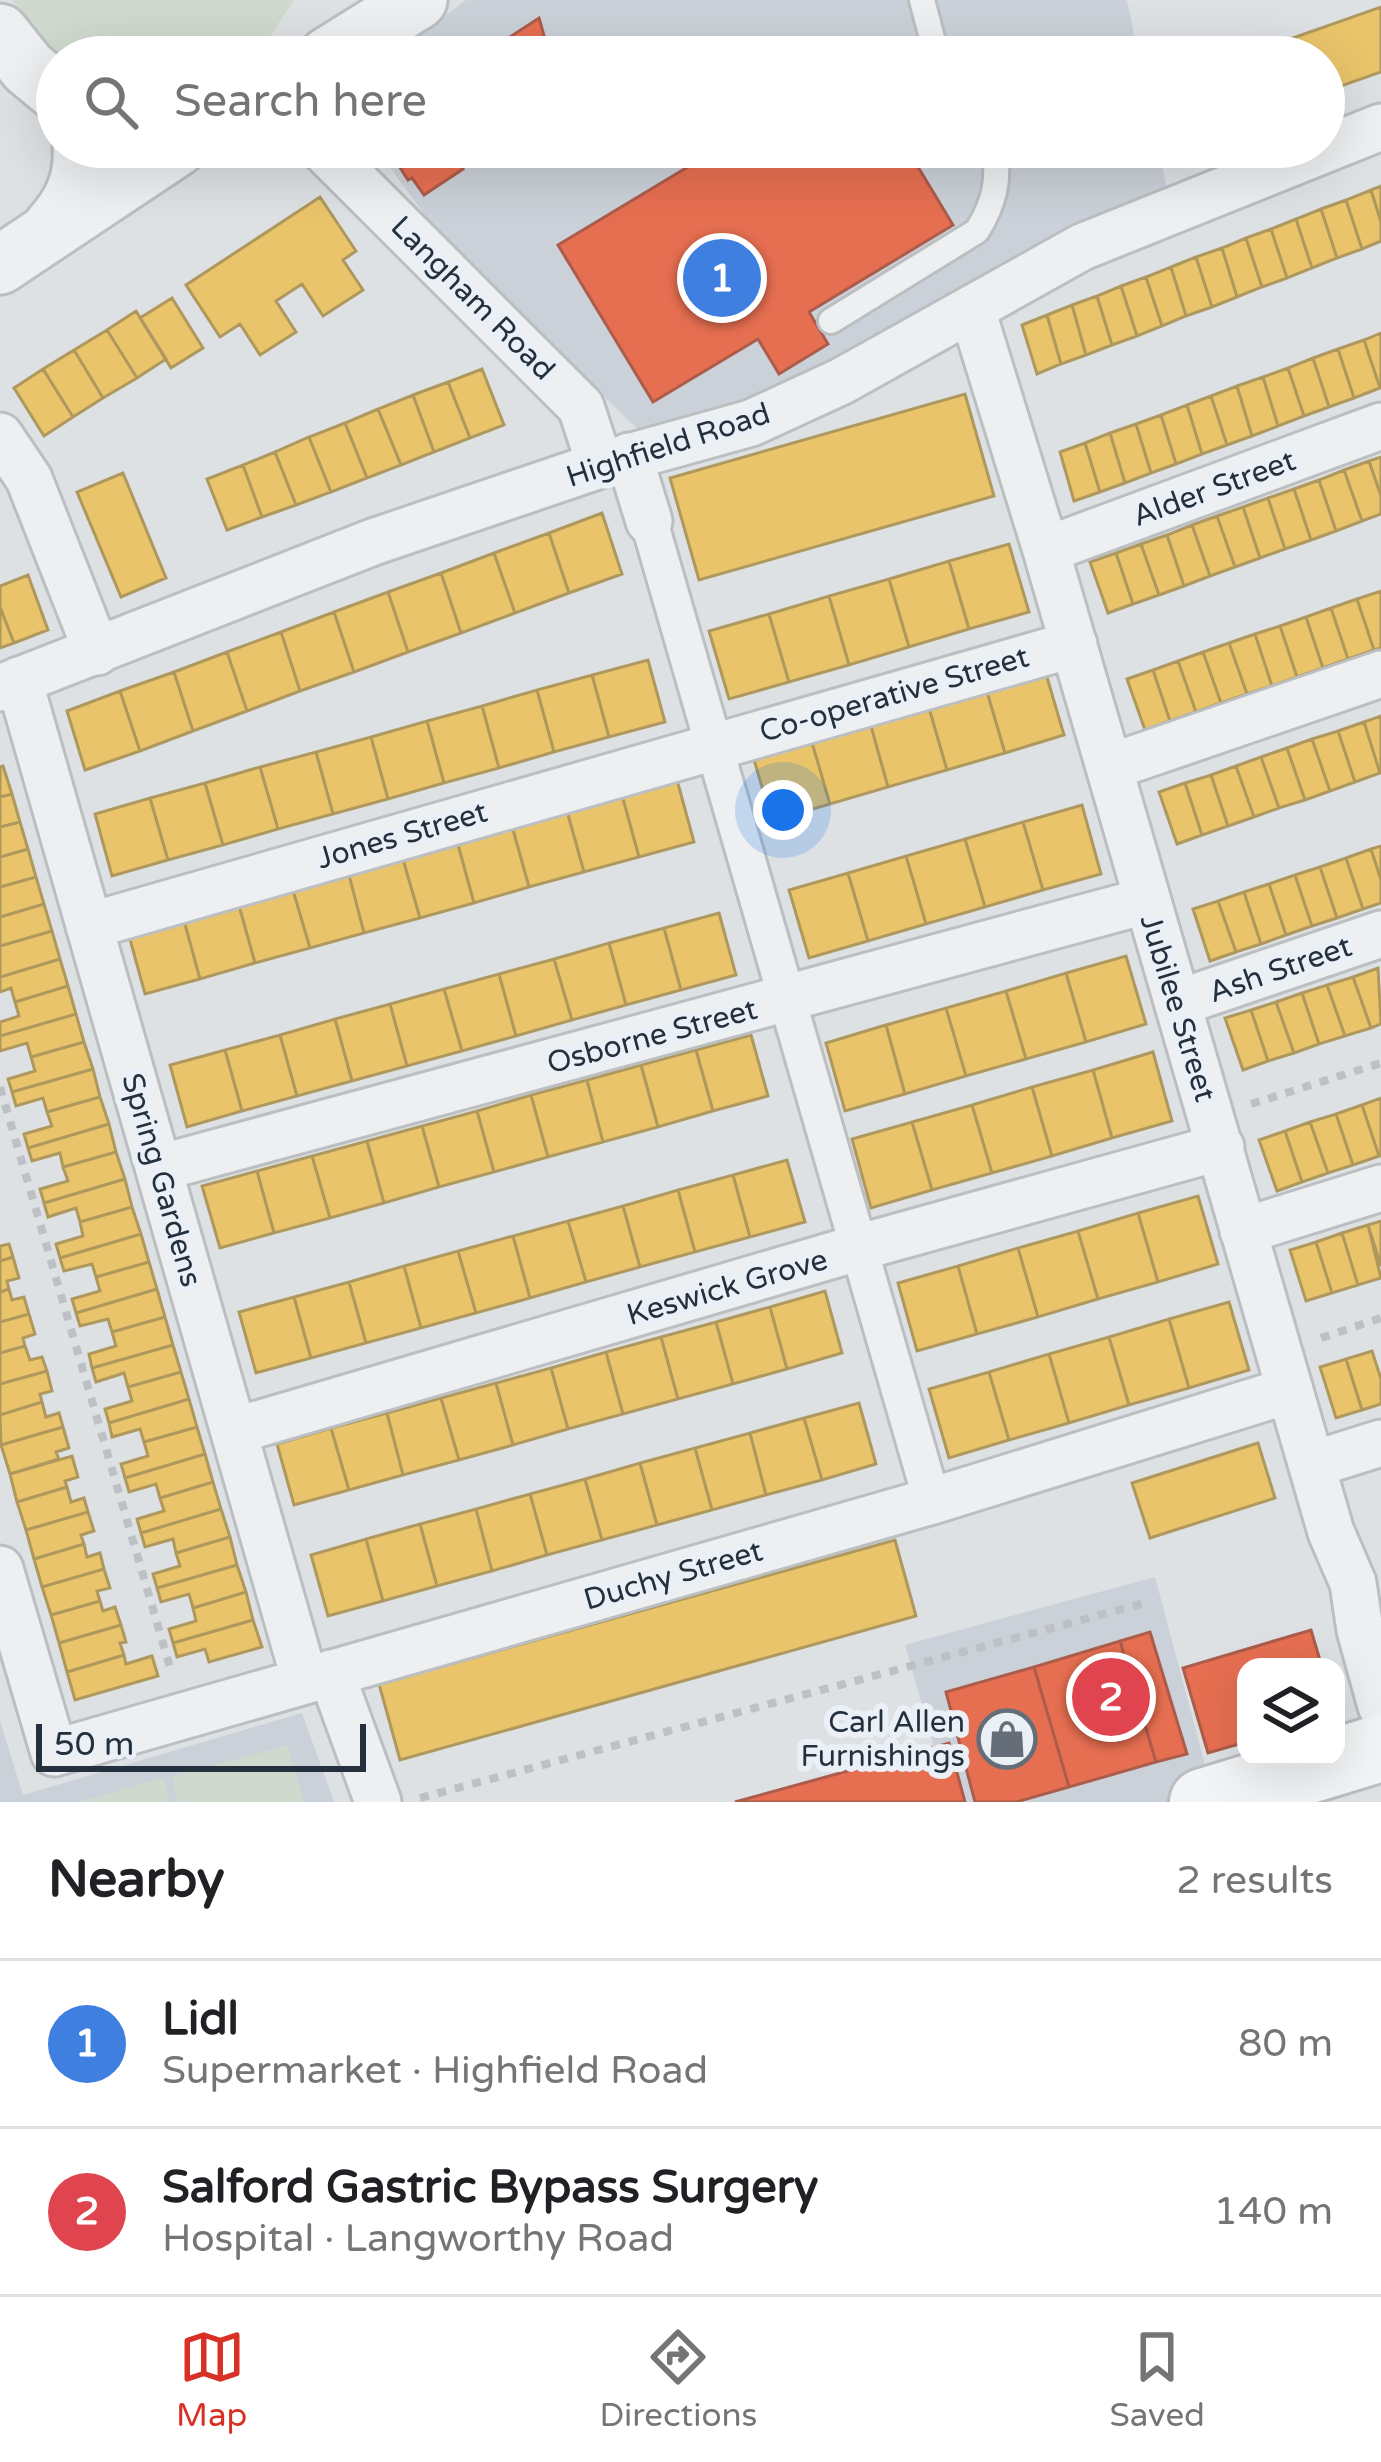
<!DOCTYPE html>
<meta charset="utf-8">
<style>
body{margin:0;font-family:"Varela Round",sans-serif;background:#f2f2f2;color:#202124}
.controls{position:absolute;right:36px;bottom:36px;display:grid;overflow:hidden;border-radius:24px;box-shadow:0 12px 48px #0002}
.controls button{width:108px;height:108px;display:grid;place-items:center;padding:0;border:0;border-bottom:3px solid #e0e0e0;background:#fff;color:#202124;font:60px sans-serif}
.scale{position:absolute;left:36px;bottom:30px;width:330px;box-sizing:border-box;padding-left:12px;border:6px solid #24303e;border-top:0;font-size:33px;line-height:42px;white-space:nowrap;color:#24303e;-webkit-text-stroke:9px #eaf0f5;paint-order:stroke}
.you{position:absolute;left:783px;top:810px;width:42px;height:42px;margin:-30px;border:9px solid #fff;border-radius:50%;background:#1a73e8;box-shadow:0 0 0 18px #1a73e833}
.badge{display:grid;place-items:center;width:78px;height:78px;border-radius:50%;background:#d93025;color:#fff;font-size:39px;font-weight:700}
.pin{position:absolute;translate:-50% -50%;border:6px solid #fff;box-shadow:0 3px 12px #0006}
.list{margin:0;padding:0;list-style:none}
h2{display:flex;justify-content:space-between;align-items:center;height:156px;margin:0;padding:0 48px;font-size:51px}
h2 small{font-size:39px;font-weight:400;color:#757577}
.list li{display:grid;grid-template-columns:78px 1fr auto;gap:36px;align-items:center;box-sizing:border-box;height:168px;padding:0 48px;border-top:3px solid #e0e0e0}
.list b{display:block;font-size:45px;white-space:nowrap}
.list p{margin:0;font-size:39px;white-space:nowrap;color:#757577}
.list em{font-size:39px;font-style:normal;color:#757577}
.icon{flex:none;width:66px;height:66px;fill:none;stroke:currentColor;stroke-width:2;stroke-linecap:round;stroke-linejoin:round}
.map{position:relative;flex:none;width:1381px;height:1802px;overflow:hidden}
.search{position:absolute;background:#fff;box-shadow:0 12px 48px #0002;left:36px;right:36px;top:36px;height:132px;display:flex;align-items:center;gap:30px;box-sizing:border-box;padding:0 42px;border-radius:66px;color:#757577;font-size:45px}
.sheet{height:492px;background:#fff}
nav{display:flex;justify-content:space-around;align-items:center;box-sizing:border-box;height:168px;border-top:3px solid #e0e0e0;background:#fff;font-size:33px;color:#757577}
nav a{display:grid;justify-items:center;gap:6px}
nav .on{color:#d93025}
.map>svg:first-child{display:block}
</style>
<div class="map">
<svg width="1381" height="1802" viewBox="0 0 1381 1802">
<rect width="100%" height="100%" fill="#dee1e4"/>
<path fill="#cbd1d8" d="M466 0H1127L1139 57H391Z
M375 147H1158L1167 190 806 380 652 443 444 241Z
M1155 1577 1215 1802H950L905 1645Z
M302 1713 334 1802H0V1721L23 1795Z"/>
<path fill="#cfd9cd" d="M12 0H294L263 47 249 57H57L31 34Z
M288 1745 304 1802H178L172 1777Z
M163 1778 170 1802H79Z"/>
<path fill="#e9c46a" stroke="#ae985d" stroke-width="3" d="M1381 7V72L1324 92V57H1277L1273 45Z
M1381 186V222L1371 190Z
M1371 190 1381 222V241L1362 249 1346 200Z
M320 197 356 251 343 260 363 290 323 316 302 284 276 301 296 332 260 355 240 324 220 337 186 285Z
M1346 200 1362 249 1337 258 1321 209Z
M1321 209 1337 258 1312 268 1296 219Z
M1296 219 1312 268 1287 278 1271 229Z
M1271 229 1287 278 1262 287 1246 238Z
M1246 238 1262 287 1237 297 1222 248Z
M1222 248 1237 297 1212 307 1196 257Z
M1196 257 1212 307 1186 316 1171 267Z
M1171 267 1186 316 1162 326 1146 277Z
M1146 277 1162 326 1137 336 1121 286Z
M1121 286 1137 336 1112 345 1097 296Z
M1097 296 1112 345 1086 355 1072 305Z
M172 298 203 348 171 368 140 318Z
M1072 305 1086 355 1061 364 1047 315Z
M136 311 166 359 137 378 107 330Z
M1047 315 1061 364 1037 374 1022 325Z
M107 330 137 378 103 398 74 350Z
M1381 333V388H1380L1364 340Z
M1364 340 1380 388 1354 398 1338 349Z
M1338 349 1354 398 1329 407 1313 358Z
M74 350 103 398 73 417 43 369Z
M1313 358 1329 407 1304 416 1288 368Z
M1288 368 1304 416 1278 426 1263 377Z
M43 369 73 417 44 436 14 388Z
M482 369 504 425 470 438 448 382Z
M1263 377 1278 426 1252 436 1237 386Z
M448 382 470 438 434 452 413 395Z
M1237 386 1252 436 1227 445 1211 396Z
M965 394 994 496 699 580 670 478Z
M413 395 434 452 401 465 378 409Z
M1211 396 1227 445 1202 454 1187 405Z
M1187 405 1202 454 1176 464 1161 415Z
M378 409 401 465 367 478 345 423Z
M1161 415 1176 464 1151 473 1136 424Z
M345 423 367 478 331 492 309 437Z
M1136 424 1151 473 1125 483 1110 433Z
M1110 433 1125 483 1100 492 1085 443Z
M309 437 331 492 296 505 275 452Z
M1085 443 1100 492 1074 501 1060 452Z
M275 452 296 505 262 517 243 465Z
M1381 457V496L1369 461Z
M1369 461 1381 496V514L1362 521 1344 470Z
M243 465 262 517 227 530 207 479Z
M1344 470 1362 521 1336 531 1319 480Z
M123 473 166 578 121 597 77 492Z
M1319 480 1336 531 1311 540 1294 489Z
M1294 489 1311 540 1285 549 1268 498Z
M1268 498 1285 549 1260 558 1243 507Z
M1243 507 1260 558 1235 567 1217 516Z
M602 513 622 574 569 593 549 533Z
M1217 516 1235 567 1210 576 1192 525Z
M1192 525 1210 576 1184 586 1167 535Z
M549 533 569 593 515 613 494 553Z
M1167 535 1184 586 1159 595 1141 544Z
M1009 544 1029 612 969 629 949 561Z
M1141 544 1159 595 1133 604 1116 553Z
M494 553 515 613 461 633 441 573Z
M1116 553 1133 604 1108 613 1090 562Z
M949 561 969 629 909 647 889 579Z
M441 573 461 633 408 652 388 592Z
M28 575 48 630 14 643 0 607V586Z
M889 579 909 647 849 665 829 596Z
M1381 591V648L1374 650 1357 599Z
M388 592 408 652 354 672 334 612Z
M829 596 849 665 789 682 769 614Z
M1357 599 1374 650 1348 659 1331 608Z
M0 607 14 643 0 648Z
M1331 608 1348 659 1323 668 1306 617Z
M334 612 354 672 300 691 281 632Z
M769 614 789 682 729 699 709 631Z
M1306 617 1323 668 1297 677 1280 626Z
M1280 626 1297 677 1272 686 1255 634Z
M281 632 300 691 247 711 227 652Z
M1255 634 1272 686 1247 694 1229 643Z
M1229 643 1247 694 1221 703 1203 652Z
M227 652 247 711 193 731 174 672Z
M1203 652 1221 703 1196 712 1178 661Z
M648 660 665 722 609 737 592 675Z
M1178 661 1196 712 1170 721 1153 670Z
M1044 667 1064 735 1005 753 985 685Z
M1153 670 1170 721 1145 730 1127 679Z
M174 672 193 731 140 751 120 691Z
M592 675 609 737 554 752 537 690Z
M985 685 1005 753 947 770 927 701Z
M537 690 554 752 499 768 482 706Z
M120 691 140 751 85 770 67 711Z
M927 701 947 770 888 787 869 719Z
M482 706 499 768 444 783 427 721Z
M1381 716V773H1380L1364 722Z
M869 719 888 787 830 804 810 736Z
M427 721 444 783 388 799 371 737Z
M1364 722 1380 773 1355 782 1338 731Z
M1338 731 1355 782 1330 791 1312 739Z
M810 736 830 804 772 821 752 753Z
M371 737 388 799 333 814 316 752Z
M1312 739 1330 791 1305 800 1287 748Z
M1287 748 1305 800 1279 808 1261 757Z
M316 752 333 814 278 829 260 767Z
M1261 757 1279 808 1254 817 1236 766Z
M3 766 12 794 0 797V767Z
M1236 766 1254 817 1228 826 1211 775Z
M260 767 278 829 223 845 205 783Z
M1211 775 1228 826 1202 835 1185 783Z
M677 780 694 842 639 857 622 795Z
M205 783 223 845 168 860 150 798Z
M1185 783 1202 835 1177 844 1159 792Z
M12 794 20 822 0 827V797Z
M622 795 639 857 584 872 567 811Z
M150 798 168 860 112 876 95 814Z
M1082 805 1101 874 1043 890 1023 822Z
M567 811 584 872 529 887 512 826Z
M20 822 28 849 0 857V827Z
M1023 822 1043 890 985 907 965 839Z
M512 826 529 887 474 903 457 841Z
M965 839 985 907 926 924 906 856Z
M457 841 474 903 420 918 402 856Z
M1381 846V880L1371 849Z
M28 849 36 877 0 887V857Z
M1371 849 1381 880V903L1363 909 1346 858Z
M402 856 420 918 364 933 348 871Z
M906 856 926 924 868 941 848 873Z
M1346 858 1363 909 1337 918 1320 867Z
M1320 867 1337 918 1312 926 1295 875Z
M348 871 364 933 310 948 292 887Z
M848 873 868 941 809 958 789 890Z
M1295 875 1312 926 1286 935 1269 884Z
M36 877 44 904 0 917V887Z
M1269 884 1286 935 1261 944 1244 892Z
M292 887 310 948 255 963 238 902Z
M1244 892 1261 944 1236 952 1218 901Z
M1218 901 1236 952 1210 961 1193 909Z
M238 902 255 963 200 979 183 917Z
M44 904 52 931 0 946V917Z
M719 913 736 975 681 990 664 928Z
M183 917 200 979 145 994 128 932Z
M664 928 681 990 626 1005 609 943Z
M52 931 60 959 0 977V946Z
M609 943 626 1005 572 1020 554 959Z
M1126 956 1146 1024 1086 1042 1066 973Z
M60 959 68 986 15 1002 11 988 0 992V977Z
M554 959 572 1020 516 1036 499 974Z
M1378 968 1381 1024 1371 1028 1353 977Z
M1066 973 1086 1042 1026 1059 1006 991Z
M499 974 516 1036 462 1051 444 989Z
M1353 977 1371 1028 1345 1036 1327 985Z
M1327 985 1345 1036 1319 1044 1302 993Z
M68 986 76 1014 0 1036V1022L19 1016 15 1002Z
M444 989 462 1051 407 1066 390 1004Z
M1006 991 1026 1059 966 1076 946 1008Z
M1302 993 1319 1044 1294 1053 1276 1002Z
M1276 1002 1294 1053 1268 1061 1251 1010Z
M390 1004 407 1066 352 1081 335 1019Z
M946 1008 966 1076 905 1094 886 1025Z
M1251 1010 1268 1061 1243 1070 1225 1018Z
M76 1014 84 1042 31 1057 27 1043 0 1051V1036Z
M335 1019 352 1081 297 1096 280 1035Z
M886 1025 905 1094 845 1111 826 1043Z
M280 1035 297 1096 242 1111 225 1050Z
M751 1035 768 1096 713 1111 696 1050Z
M84 1042 93 1069 12 1092 8 1079 35 1071 31 1057Z
M225 1050 242 1111 187 1127 170 1065Z
M696 1050 713 1111 658 1127 641 1065Z
M1153 1052 1172 1121 1112 1138 1093 1070Z
M641 1065 658 1127 603 1142 587 1080Z
M93 1069 100 1097 47 1112 43 1098 16 1106 12 1092Z
M1093 1070 1112 1138 1052 1156 1032 1087Z
M587 1080 603 1142 548 1157 531 1095Z
M1032 1087 1052 1156 992 1173 972 1105Z
M531 1095 548 1157 494 1172 477 1111Z
M100 1097 109 1124 28 1148 24 1134 52 1126 47 1112Z
M1381 1098V1156H1379L1362 1105Z
M972 1105 992 1173 932 1190 912 1122Z
M1362 1105 1379 1156 1353 1165 1336 1114Z
M477 1111 494 1172 439 1187 422 1126Z
M1336 1114 1353 1165 1328 1173 1310 1122Z
M912 1122 932 1190 871 1208 852 1139Z
M1310 1122 1328 1173 1302 1182 1285 1131Z
M109 1124 116 1152 63 1167 60 1153 32 1161 28 1148Z
M422 1126 439 1187 384 1203 367 1141Z
M1285 1131 1302 1182 1277 1191 1259 1140Z
M367 1141 384 1203 330 1218 312 1156Z
M116 1152 125 1179 44 1203 40 1189 68 1181 63 1167Z
M312 1156 330 1218 274 1233 257 1171Z
M787 1160 805 1222 750 1237 733 1175Z
M257 1171 274 1233 220 1248 202 1186Z
M733 1175 750 1237 695 1252 678 1190Z
M125 1179 132 1207 80 1222 76 1208 48 1217 44 1203Z
M678 1190 695 1252 640 1267 623 1206Z
M1198 1196 1218 1264 1158 1282 1138 1213Z
M623 1206 640 1267 586 1282 568 1221Z
M132 1207 141 1234 60 1258 56 1244 83 1236 80 1222Z
M1138 1213 1158 1282 1098 1299 1078 1231Z
M568 1221 586 1282 530 1298 513 1236Z
M1381 1221V1266L1368 1225Z
M1368 1225 1381 1278 1358 1285 1342 1233Z
M1078 1231 1098 1299 1038 1317 1018 1248Z
M1342 1233 1358 1285 1332 1293 1316 1242Z
M141 1234 149 1262 96 1277 92 1264 64 1271 60 1258Z
M513 1236 530 1298 476 1313 458 1251Z
M1316 1242 1332 1293 1306 1301 1290 1250Z
M9 1244 13 1257 0 1261V1246Z
M1018 1248 1038 1317 977 1334 958 1266Z
M458 1251 476 1313 421 1328 404 1266Z
M13 1257 19 1278 7 1281 9 1289 0 1292V1261Z
M149 1262 157 1289 76 1313 72 1299 100 1291 96 1277Z
M404 1266 421 1328 366 1343 349 1282Z
M958 1266 977 1334 917 1351 898 1283Z
M349 1282 366 1343 311 1358 294 1297Z
M9 1289 12 1300 24 1297 29 1314 0 1322V1292Z
M157 1289 165 1317 112 1332 108 1319 80 1326 76 1313Z
M825 1291 842 1353 787 1369 770 1307Z
M294 1297 311 1358 256 1373 239 1312Z
M1229 1302 1249 1370 1189 1388 1169 1319Z
M770 1307 787 1369 733 1384 716 1322Z
M29 1314 35 1334 23 1338 25 1346 0 1353V1322Z
M165 1317 173 1345 92 1368 89 1354 116 1346 112 1332Z
M1169 1319 1189 1388 1129 1405 1109 1337Z
M716 1322 733 1384 678 1399 661 1337Z
M661 1337 678 1399 623 1414 606 1352Z
M1109 1337 1129 1405 1069 1423 1049 1354Z
M173 1345 181 1372 128 1387 124 1373 96 1382 92 1368Z
M25 1346 30 1360 42 1357 47 1371 0 1384V1353Z
M1372 1351 1381 1379V1404L1362 1410 1346 1359Z
M606 1352 623 1414 568 1429 551 1368Z
M1049 1354 1069 1423 1009 1440 989 1372Z
M1346 1359 1362 1410 1336 1418 1320 1367Z
M551 1368 568 1429 513 1445 496 1383Z
M47 1371 52 1391 40 1394 42 1402 0 1415V1384Z
M181 1372 189 1399 109 1423 105 1409 132 1401 128 1387Z
M989 1372 1009 1440 949 1458 929 1389Z
M496 1383 513 1445 459 1460 441 1398Z
M441 1398 459 1460 403 1475 387 1413Z
M189 1399 197 1427 144 1442 140 1429 112 1437 109 1423Z
M42 1402 46 1417 59 1413 63 1427 1 1445 0 1415Z
M859 1403 876 1464 822 1480 804 1418Z
M387 1413 403 1475 349 1490 331 1428Z
M804 1418 822 1480 766 1495 750 1433Z
M63 1427 69 1448 56 1452 59 1459 10 1474 1 1445Z
M197 1427 205 1454 125 1478 121 1464 148 1456 144 1442Z
M331 1428 349 1490 294 1505 277 1444Z
M750 1433 766 1495 712 1510 695 1448Z
M1258 1443 1275 1498 1150 1538 1132 1483Z
M695 1448 712 1510 657 1525 640 1463Z
M205 1454 213 1482 160 1498 156 1484 129 1492 125 1478Z
M72 1456 78 1477 65 1481 67 1487 17 1502 10 1474Z
M640 1463 657 1525 602 1540 585 1479Z
M585 1479 602 1540 547 1555 530 1494Z
M213 1482 221 1509 141 1533 137 1519 164 1511 160 1498Z
M67 1487 71 1502 84 1498 88 1512 26 1530 17 1502Z
M530 1494 547 1555 492 1571 476 1509Z
M221 1509 230 1537 176 1553 173 1539 145 1547 141 1533Z
M476 1509 492 1571 437 1586 420 1524Z
M88 1512 94 1531 81 1535 84 1544 34 1559 26 1530Z
M420 1524 437 1586 383 1601 366 1539Z
M230 1537 237 1565 157 1588 153 1574 180 1566 176 1553Z
M366 1539 383 1601 328 1616 311 1555Z
M895 1540 916 1616 400 1760 379 1684Z
M84 1544 87 1557 100 1553 104 1569 42 1587 34 1559Z
M237 1565 246 1592 193 1608 189 1594 161 1602 157 1588Z
M104 1569 110 1588 97 1591 100 1601 51 1615 42 1587Z
M246 1592 253 1620 173 1643 169 1629 196 1621 193 1608Z
M100 1601 103 1611 115 1607 121 1625 59 1643 51 1615Z
M253 1620 262 1647 209 1662 205 1649 177 1657 173 1643Z
M121 1625 126 1642 120 1643 124 1655 67 1672 59 1643Z
M124 1655 126 1664 152 1656 158 1676 75 1700 67 1672Z"/>
<path fill="#e76f51" stroke="#ac5c4b" stroke-width="3" d="M539 18 550 57H499L493 48Z
M387 147H461L453 152 463 169 424 195 412 178 408 180Z
M721 147H906L953 225 809 312 828 344 779 374 758 339 653 402 558 245Z
M1311 1630 1322 1667H1246V1742L1208 1753 1183 1668Z
M1150 1632 1187 1754 1156 1762 1120 1641Z
M1120 1641 1156 1762 1069 1787 1034 1667Z
M1034 1667 1069 1787 1016 1802H975L946 1692Z
M949 1743 965 1802H735Z"/>
<g fill="none" stroke-linecap="round" stroke-linejoin="round">
<defs>
<path id="service" d="M922 0 937 57
M831 321 977 231C995 202 999 181 995 147"/>
<path id="pedestrian" d="M649 521 932 1501"/>
<path id="minor" d="M321 147 581 407 600 465
M972 310 1046 550 1331 1532 1353 1583 1360 1630 1381 1706
M0 436 29 479 97 652
M629 456 649 521
M1046 550 1381 426
M19 680 305 1681
M0 688 373 542 600 465 751 423 842 381 1082 247 1381 127
M1110 767 1381 674
M89 926 1074 644
M1178 1003 1381 934
M159 1168 1145 901
M1243 1231 1381 1188
M234 1431 857 1248 1221 1147
M1314 1464 1381 1443
M0 1569 54 1753 932 1501 1290 1390
M331 1673 378 1802"/>
<path id="tertiary" d="M0 33 28 68 57 92
M327 57 418 0
M52 227C73 204 84 179 82 147
M0 265 177 147"/>
<path id="primary" d="M1203 1802 1381 1748"/>
</defs>
<use href="#service" stroke="#bcbfc2" stroke-width="30"/>
<use href="#pedestrian" stroke="#bcbfc2" stroke-width="42"/>
<use href="#minor" stroke="#bcbfc2" stroke-width="51"/>
<use href="#tertiary" stroke="#bcbfc2" stroke-width="63"/>
<use href="#primary" stroke="#babec2" stroke-width="72"/>
<path stroke="#bdc0c4" stroke-width="8" stroke-dasharray="9 9" stroke-linecap="butt" d="M0 1087 172 1674
M1251 1104 1381 1063
M1321 1338 1381 1318
M420 1798 1145 1603"/>
<use href="#service" stroke="#edeff1" stroke-width="24"/>
<use href="#pedestrian" stroke="#edeff1" stroke-width="36"/>
<use href="#minor" stroke="#edeff1" stroke-width="45"/>
<use href="#tertiary" stroke="#edeff1" stroke-width="57"/>
<use href="#primary" stroke="#f2f4f5" stroke-width="66"/>
</g>
<defs>
<symbol id="shop-ring" viewBox="-11 -11 22 22"><circle r="9.5" fill="#eaf0f5" stroke="#656e78" stroke-width="1.5"/><path d="M-5-2.5h2.3a2.7 3.5 0 0 1 5.4 0H5L5.5 6h-11ZM-1.5-2.5h3a1.5 2.3 0 0 0-3 0Z" fill="#656e78"/></symbol>
</defs>
<g fill-rule="evenodd">
<use href="#shop-ring" x="974" y="1706" width="66" height="66"/>
</g>
<g text-anchor="middle" stroke-width="12" stroke-linejoin="round" paint-order="stroke">
<g font-size="30" fill="#24303e" stroke="#eaf0f5">
<text transform="translate(473 298) rotate(45)" y="10">Langham Road</text>
<text transform="translate(668 445) rotate(-18)" y="10">Highfield Road</text>
<text transform="translate(1214 488) rotate(-20)" y="10">Alder Street</text>
<text transform="translate(894 694) rotate(-16)" y="10">Co-operative Street</text>
<text transform="translate(402 835) rotate(-16)" y="10">Jones Street</text>
<text transform="translate(1280 969) rotate(-19)" y="10">Ash Street</text>
<text transform="translate(1178 1008) rotate(73)" y="10">Jubilee Street</text>
<text transform="translate(652 1036) rotate(-15)" y="10">Osborne Street</text>
<text transform="translate(162 1180) rotate(74)" y="10">Spring Gardens</text>
<text transform="translate(727 1287) rotate(-16)" y="10">Keswick Grove</text>
<text transform="translate(673 1575) rotate(-16)" y="10">Duchy Street</text>
</g>
<g font-size="30" fill="#24303e" stroke="#eaf0f5" text-anchor="end">
<text x="965" y="1732">Carl Allen<tspan x="965" dy="34">Furnishings</tspan></text>
</g>
</g>
</svg>
<div class="controls">
<button><svg class="icon" aria-label="layers" viewBox="0 0 24 24"><path d="M12 4l9 5-9 5-9-5zM3 14l9 5 9-5"/></svg></button>
</div>
<div class="scale">50 m</div>
<div class="you"></div>
<div class="pin badge" style="left:722px;top:278px;background:#3f7fe0">1</div>
<div class="pin badge" style="left:1111px;top:1697px;background:#e0444e">2</div>
<div class="search"><svg class="icon" aria-label="search" viewBox="0 0 24 24"><circle cx="10" cy="10" r="6"/><path d="M15 15l6 6"/></svg>Search here</div>
</div>
<section class="sheet">
<h2>Nearby<small>2 results</small></h2>
<ul class="list">
<li><span class="badge" style="background:#3f7fe0">1</span><div><b>Lidl</b><p>Supermarket · Highfield Road</p></div><em>80 m</em></li>
<li><span class="badge" style="background:#e0444e">2</span><div><b>Salford Gastric Bypass Surgery</b><p>Hospital · Langworthy Road</p></div><em>140 m</em></li>
</ul>
</section>
<nav>
<a class="on"><svg class="icon" aria-label="map" viewBox="0 0 24 24"><path d="M3 6l6-2 6 2 6-2v14l-6 2-6-2-6 2zM9 4v14M15 6v14"/></svg>Map</a>
<a><svg class="icon" aria-label="directions" viewBox="0 0 24 24"><path d="M12 3l9 9-9 9-9-9zM9 14v-3h6M13 9l2 2-2 2"/></svg>Directions</a>
<a><svg class="icon" aria-label="saved" viewBox="0 0 24 24"><path d="M7 4h10v16l-5-4-5 4z"/></svg>Saved</a>
</nav>
